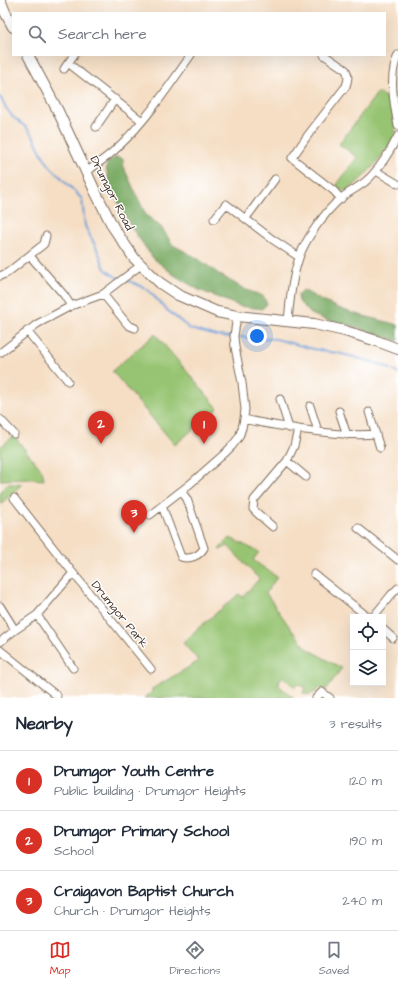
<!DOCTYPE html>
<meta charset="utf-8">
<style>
body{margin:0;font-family:"Architects Daughter",sans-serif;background:#f6f6f7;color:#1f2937}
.controls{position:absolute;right:12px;bottom:12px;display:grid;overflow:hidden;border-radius:0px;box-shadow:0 4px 16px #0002}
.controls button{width:36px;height:36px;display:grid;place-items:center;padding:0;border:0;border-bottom:1px solid #e0e1e3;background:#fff;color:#1f2937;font:20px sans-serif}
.you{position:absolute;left:257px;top:336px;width:14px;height:14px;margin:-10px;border:3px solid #fff;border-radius:50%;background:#1a73e8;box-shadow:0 0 0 6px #1a73e833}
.badge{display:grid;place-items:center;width:26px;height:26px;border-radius:50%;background:#d93025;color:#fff;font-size:13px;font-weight:700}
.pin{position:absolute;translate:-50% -33px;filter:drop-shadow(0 1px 2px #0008)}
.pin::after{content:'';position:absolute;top:21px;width:14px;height:12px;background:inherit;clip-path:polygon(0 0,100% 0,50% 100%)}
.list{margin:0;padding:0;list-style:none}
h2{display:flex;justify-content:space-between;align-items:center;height:52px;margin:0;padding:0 16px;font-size:17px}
h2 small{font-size:13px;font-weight:400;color:#747a83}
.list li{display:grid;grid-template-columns:26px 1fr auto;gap:12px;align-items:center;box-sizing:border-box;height:60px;padding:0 16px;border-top:1px solid #e0e1e3}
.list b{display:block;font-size:15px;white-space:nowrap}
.list p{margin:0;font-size:13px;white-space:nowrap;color:#747a83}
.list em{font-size:13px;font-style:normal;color:#747a83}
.icon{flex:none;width:22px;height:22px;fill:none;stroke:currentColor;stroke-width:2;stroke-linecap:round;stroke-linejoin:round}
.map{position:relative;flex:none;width:398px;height:698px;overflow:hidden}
.search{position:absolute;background:#fff;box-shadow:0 4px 16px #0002;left:12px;right:12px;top:12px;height:44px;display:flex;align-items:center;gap:10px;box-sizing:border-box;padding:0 14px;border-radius:0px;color:#747a83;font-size:15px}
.sheet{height:232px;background:#fff}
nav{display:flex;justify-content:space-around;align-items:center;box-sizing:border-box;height:56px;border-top:1px solid #e0e1e3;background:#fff;font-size:11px;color:#747a83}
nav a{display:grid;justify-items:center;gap:2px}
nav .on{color:#d93025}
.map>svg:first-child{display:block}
</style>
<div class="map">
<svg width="398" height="698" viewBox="0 0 398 698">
<rect width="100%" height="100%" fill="#fff"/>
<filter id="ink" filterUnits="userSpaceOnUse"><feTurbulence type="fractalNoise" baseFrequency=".025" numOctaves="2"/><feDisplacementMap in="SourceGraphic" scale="8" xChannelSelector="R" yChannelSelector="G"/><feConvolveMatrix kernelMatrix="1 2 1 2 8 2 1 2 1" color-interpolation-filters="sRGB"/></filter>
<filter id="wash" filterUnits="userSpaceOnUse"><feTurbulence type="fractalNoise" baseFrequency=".012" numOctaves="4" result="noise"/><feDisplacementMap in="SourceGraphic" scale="16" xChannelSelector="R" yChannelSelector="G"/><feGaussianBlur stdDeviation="0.9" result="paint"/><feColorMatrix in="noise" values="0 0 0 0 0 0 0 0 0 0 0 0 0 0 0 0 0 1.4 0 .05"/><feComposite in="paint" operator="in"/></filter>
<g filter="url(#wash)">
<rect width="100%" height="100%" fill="#f5dec4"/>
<path fill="#97c472" stroke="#697748" d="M378 92 389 100C391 108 397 127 395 134 390 149 359 186 344 191L336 186 357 157 339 144Z
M155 334 218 408 175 445 112 371Z
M14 436 41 469 43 474 44 480 32 479 0 480V447Z
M7 484H22L0 505V493Z
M230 538 259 552 253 560 277 577 266 593 291 629 307 648 332 663 342 668 326 690 320 688C314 693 311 696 303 693L305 688 298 684 295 687 282 676 278 685 294 698H144L152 692V689L199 661 183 643 196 630 239 594 243 597 259 579 228 546 220 550 219 549Z"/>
<path fill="#79aa64" stroke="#5a6a41" d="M116 157 123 159 124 168 146 215 161 227 173 245 197 258 219 274 244 289 263 296 267 304 262 309 239 306 199 290 174 275 153 258 131 227 120 206 109 181 106 168 108 162Z
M303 290C311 294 319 300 327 303 349 314 374 318 398 325V341L356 327 326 320 311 314 299 302 298 295Z"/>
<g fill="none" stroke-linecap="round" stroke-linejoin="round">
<path stroke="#6b9cd5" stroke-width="2" d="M0 97 6 108 13 117 27 128 33 136 42 154 49 165 82 199 85 226 98 251 105 269 116 277 121 279
M125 280 134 283 147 289 167 310 190 329 217 336 232 337
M236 337 276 339 313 349 342 354 380 364 398 373"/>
</g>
</g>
<g filter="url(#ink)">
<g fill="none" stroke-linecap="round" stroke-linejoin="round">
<defs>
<path id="street" d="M324 55 346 70C349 76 348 80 346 86L308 135 292 158 334 191 341 199
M398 55C388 77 394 103 398 126
M68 63 74 55
M64 69 68 63 142 121
M96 127 115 99
M376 171 398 184
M86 172C97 164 108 157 118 147 146 121 169 86 191 55
M246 218 275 179
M214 219 226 204 272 239 299 257
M30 256 64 295 71 306
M0 276 7 273 44 244 46 236
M103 294 128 325 135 328
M288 321C290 300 292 278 299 258 305 239 326 211 341 198 349 192 359 187 366 181 378 171 391 150 398 136
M27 331 68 381
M0 353 37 324 71 306 103 294 141 265
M280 399 289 428
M310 406 318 431
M339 411 347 435
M369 412 380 448
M0 419 14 434
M244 419C264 424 285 427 305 430 330 433 350 436 376 434
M287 461 306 477
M14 498 73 573 151 669
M162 506 181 557C190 560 199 556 204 548L187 499 181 491
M150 515 190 484 224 454 232 446 239 437 242 428 244 419 245 409 242 383 235 347 234 336 237 316
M273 527 257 513 253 509 254 500 287 461 294 446 298 429
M358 528 398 560
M314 574 368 617
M0 606 15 630
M37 615 73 668
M373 617 391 595 398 588
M383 629 393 638
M0 642 15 630 37 615 73 573
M0 650 57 696
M316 698 322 692 330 698"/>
<path id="secondary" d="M0 0 5 12 13 27
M28 55 58 111 95 191 113 227 134 258 160 283 178 295 217 312 237 316 314 324 345 331 377 341 398 349"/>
</defs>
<use href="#street" stroke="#7c6958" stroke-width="9"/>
<use href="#secondary" stroke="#7c6958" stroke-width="12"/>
<use href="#street" stroke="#fff" stroke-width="7"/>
<use href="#secondary" stroke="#fff" stroke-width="10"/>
</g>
</g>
<g text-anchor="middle" stroke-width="3" stroke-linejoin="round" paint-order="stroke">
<g font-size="12" fill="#3b2a1e" stroke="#fff">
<text transform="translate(112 193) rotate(63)" y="4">Drumgor Road</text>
<text transform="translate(120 614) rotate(51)" y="4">Drumgor Park</text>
</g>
</g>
</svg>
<div class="controls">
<button><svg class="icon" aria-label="locate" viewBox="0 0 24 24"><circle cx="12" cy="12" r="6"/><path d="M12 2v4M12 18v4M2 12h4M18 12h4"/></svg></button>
<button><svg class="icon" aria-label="layers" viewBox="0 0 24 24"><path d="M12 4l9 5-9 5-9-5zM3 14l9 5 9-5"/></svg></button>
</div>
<div class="you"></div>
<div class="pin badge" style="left:204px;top:444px">1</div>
<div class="pin badge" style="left:101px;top:444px">2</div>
<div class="pin badge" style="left:134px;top:533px">3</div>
<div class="search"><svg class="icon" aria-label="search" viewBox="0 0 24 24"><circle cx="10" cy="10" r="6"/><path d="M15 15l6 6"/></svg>Search here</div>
</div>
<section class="sheet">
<h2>Nearby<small>3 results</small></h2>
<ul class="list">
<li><span class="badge">1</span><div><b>Drumgor Youth Centre</b><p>Public building · Drumgor Heights</p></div><em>120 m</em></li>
<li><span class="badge">2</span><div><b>Drumgor Primary School</b><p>School</p></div><em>190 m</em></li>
<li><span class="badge">3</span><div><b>Craigavon Baptist Church</b><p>Church · Drumgor Heights</p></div><em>240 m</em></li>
</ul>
</section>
<nav>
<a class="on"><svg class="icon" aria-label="map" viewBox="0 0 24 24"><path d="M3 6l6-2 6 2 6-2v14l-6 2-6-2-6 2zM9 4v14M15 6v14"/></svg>Map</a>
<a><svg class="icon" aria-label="directions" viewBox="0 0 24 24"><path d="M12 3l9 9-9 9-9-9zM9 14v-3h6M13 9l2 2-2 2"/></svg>Directions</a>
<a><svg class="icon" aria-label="saved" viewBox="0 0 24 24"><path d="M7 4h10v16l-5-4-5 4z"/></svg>Saved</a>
</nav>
